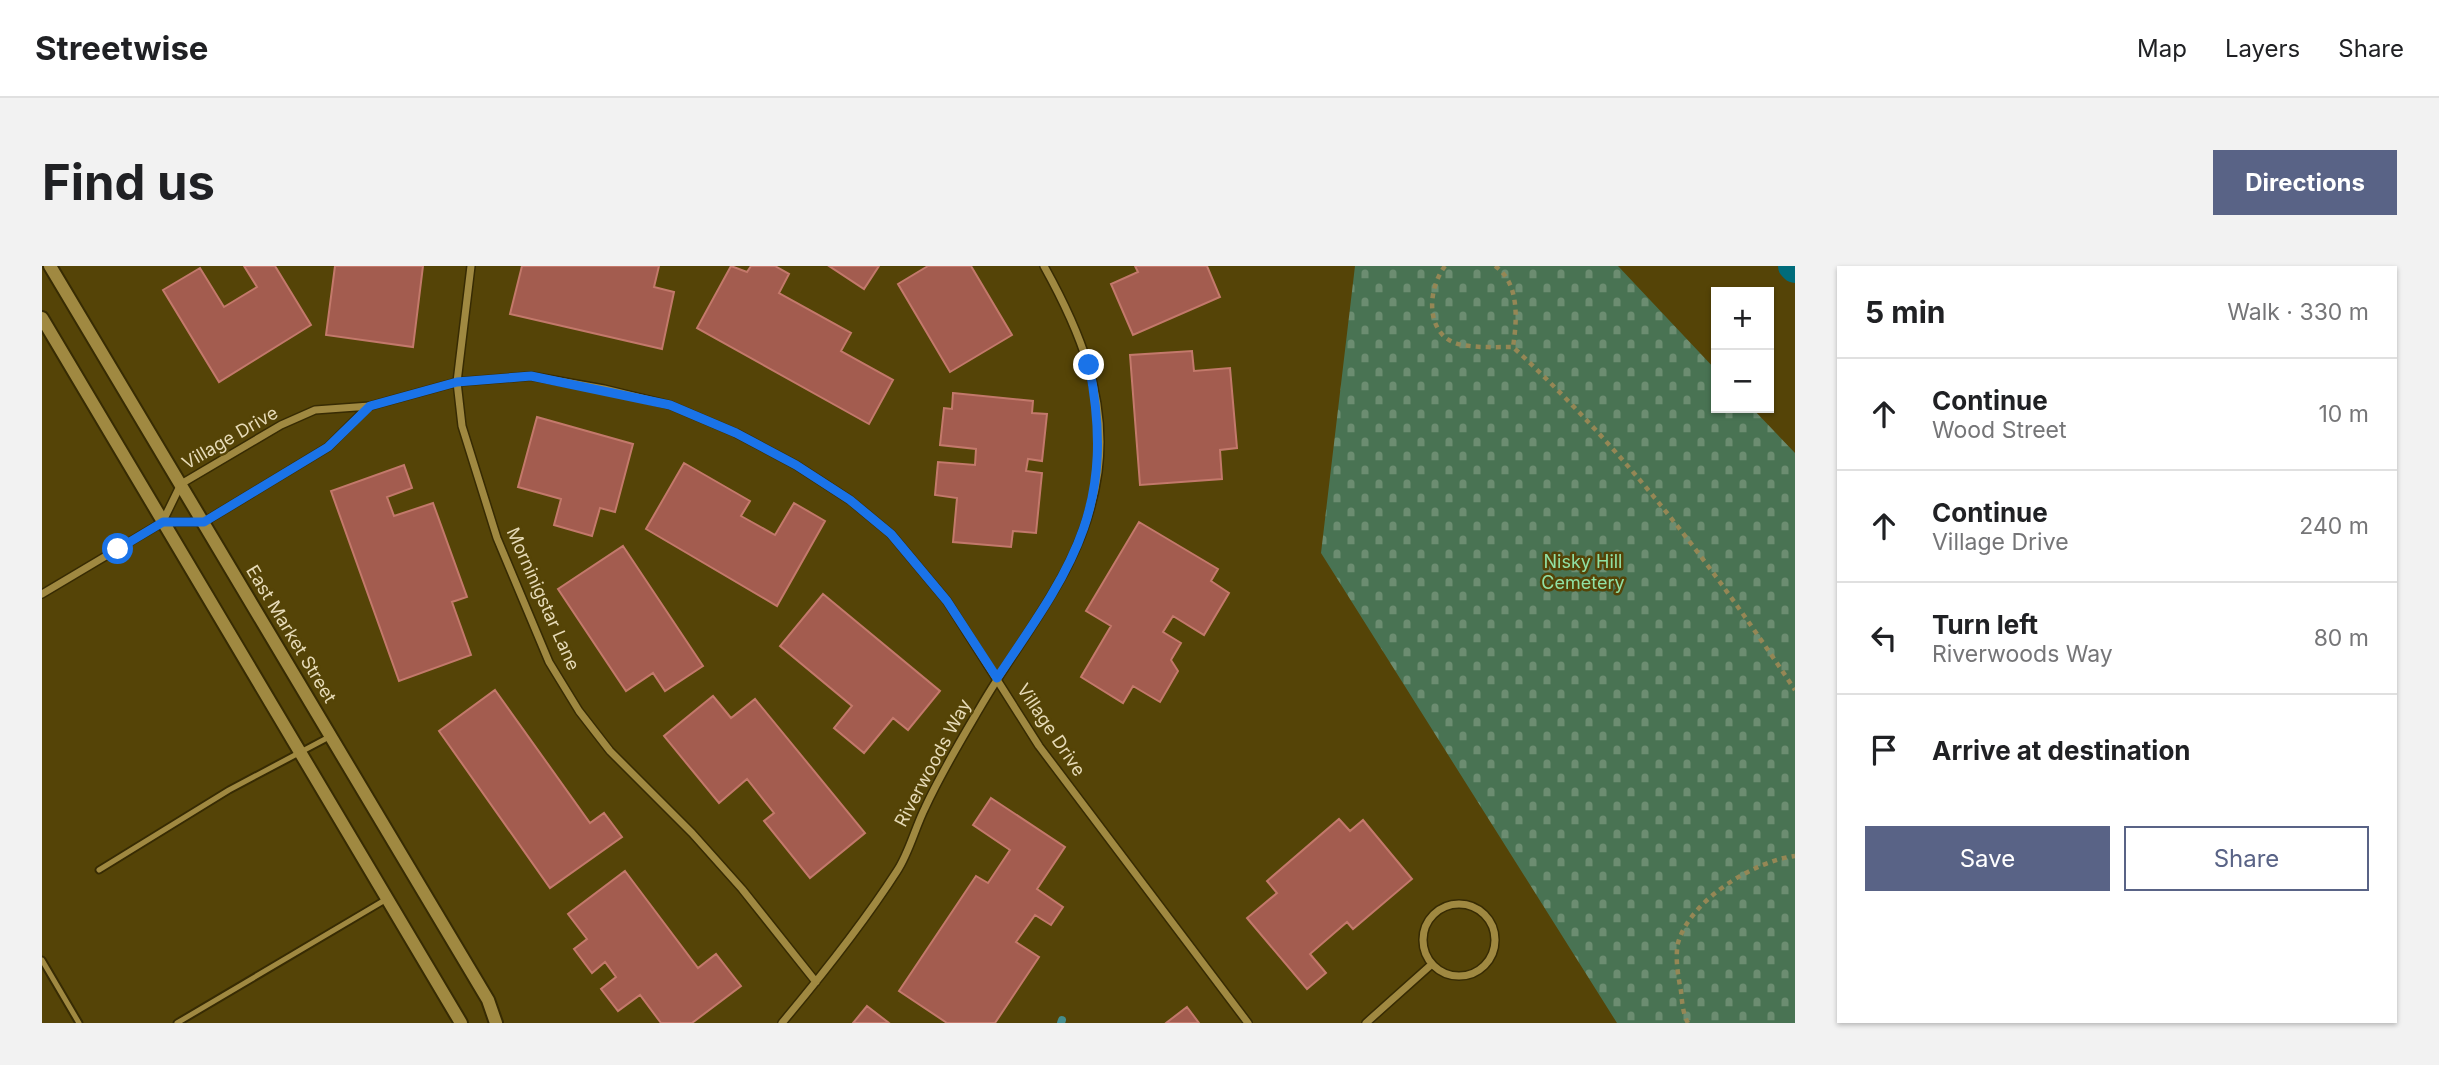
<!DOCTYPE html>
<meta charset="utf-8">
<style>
body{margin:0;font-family:Inter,sans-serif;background:#f2f2f2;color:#202124}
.controls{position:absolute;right:21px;top:21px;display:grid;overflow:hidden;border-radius:0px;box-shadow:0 2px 5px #0004}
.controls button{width:63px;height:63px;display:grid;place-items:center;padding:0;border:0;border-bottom:2px solid #e0e0e0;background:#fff;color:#202124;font:35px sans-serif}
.stop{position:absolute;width:21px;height:21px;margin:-16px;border:5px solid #1a73e8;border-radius:50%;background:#fff}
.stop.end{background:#1a73e8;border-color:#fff;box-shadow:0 2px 7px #0008}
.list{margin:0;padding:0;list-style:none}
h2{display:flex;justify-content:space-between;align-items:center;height:91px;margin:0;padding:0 28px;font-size:30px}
h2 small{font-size:23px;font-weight:400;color:#757577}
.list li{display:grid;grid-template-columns:46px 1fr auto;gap:21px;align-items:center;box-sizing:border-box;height:112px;padding:0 28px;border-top:2px solid #e0e0e0}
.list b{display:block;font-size:26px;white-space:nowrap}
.list p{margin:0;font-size:23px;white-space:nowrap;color:#757577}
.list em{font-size:23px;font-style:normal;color:#757577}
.actions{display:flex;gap:14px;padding:21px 28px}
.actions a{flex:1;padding:16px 0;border:2px solid #596386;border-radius:0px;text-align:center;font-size:24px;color:#596386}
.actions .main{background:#596386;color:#fff}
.icon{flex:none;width:38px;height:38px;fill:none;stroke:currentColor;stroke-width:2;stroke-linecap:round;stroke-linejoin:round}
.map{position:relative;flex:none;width:1753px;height:757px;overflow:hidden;border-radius:0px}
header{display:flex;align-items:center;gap:42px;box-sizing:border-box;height:98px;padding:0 35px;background:#fff;border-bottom:2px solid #e0e0e0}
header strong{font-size:33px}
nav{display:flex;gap:38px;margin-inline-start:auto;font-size:24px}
.intro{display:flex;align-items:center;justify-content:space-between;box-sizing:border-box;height:168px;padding:0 42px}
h1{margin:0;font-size:49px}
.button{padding:18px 32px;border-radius:0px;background:#596386;color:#fff;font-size:24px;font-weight:700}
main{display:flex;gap:42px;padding:0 42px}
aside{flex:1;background:#fff;border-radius:0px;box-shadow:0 2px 5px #0004}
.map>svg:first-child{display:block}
</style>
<header>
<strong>Streetwise</strong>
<nav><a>Map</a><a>Layers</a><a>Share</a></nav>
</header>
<div class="intro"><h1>Find us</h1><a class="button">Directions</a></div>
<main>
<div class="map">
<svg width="1753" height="757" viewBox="0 0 1753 757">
<defs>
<pattern id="cemetery-stones" width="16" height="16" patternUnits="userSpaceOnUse" patternTransform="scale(1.75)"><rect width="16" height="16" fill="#497353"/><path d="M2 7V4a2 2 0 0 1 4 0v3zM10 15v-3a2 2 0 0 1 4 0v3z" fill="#6c8d71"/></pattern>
</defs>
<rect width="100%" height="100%" fill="#554407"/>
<path fill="url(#cemetery-stones)" d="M1313 0H1576L1674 104V142H1710L1753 187V757H1575L1279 287Z"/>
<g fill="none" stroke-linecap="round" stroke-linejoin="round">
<path stroke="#458d8d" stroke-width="8" d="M1019 757 1020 754"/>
<path stroke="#006c7b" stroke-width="30" d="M1751 0 1753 2"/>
</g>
<path fill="#a35c4f" stroke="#c3796b" stroke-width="2" d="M202 0H233L269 59 177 116 121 24 158 2 182 41 215 21Z
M293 0H381L371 81 284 69Z
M480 0H617L612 21 632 26 620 83 468 48Z
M689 0 705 6 709 0H733L747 8 737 27 809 67 799 85 851 114 827 158 655 62Z
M787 0H837L822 23Z
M886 0H929L970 69 908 106 856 18Z
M1093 0H1165L1178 31 1091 69 1069 18 1096 6Z
M1150 85 1152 105 1188 102 1195 182 1178 184 1180 213 1098 219 1088 89Z
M911 127 991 135 990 147 1005 148 1000 195 986 193 984 205 1000 207 994 267 971 265 969 281 911 276 915 232 893 229 896 196 933 199 934 183 898 179 902 142 910 143Z
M495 151 591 178 573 246 558 242 550 270 512 259 519 233 476 221Z
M642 197 708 235 699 250 733 269 752 237 783 255 735 340 604 263Z
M362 199 370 222 345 231 352 250 391 237 425 331 410 336 429 389 357 415 289 225Z
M1097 256 1176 303 1169 315 1187 327 1162 369 1131 350 1121 366 1139 377 1129 394 1136 405 1118 436 1091 420 1081 437 1039 411 1069 360 1044 345Z
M581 280 661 400 623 425 611 407 584 425 516 323Z
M781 328 898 425 866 464 851 452 822 487 792 462 810 440 738 380Z
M453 424 548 557 562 547 580 571 508 622 397 465Z
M671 430 689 452 713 433 823 567 768 612 722 555 732 547 705 513 677 537 622 470Z
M949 532 1023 581 995 623 1021 641 1009 659 993 649 974 676 997 691 953 757H905L857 725 934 610 946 617 968 584 931 559Z
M1297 553 1308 565 1321 554 1370 613 1311 663 1305 656 1268 688 1284 707 1265 723 1205 652 1235 627 1225 615Z
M583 605 656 702 674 688 699 720 650 757H619L598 729 576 745 559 723 574 711 563 696 550 707 532 683 545 673 526 648Z
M825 740 847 757H811Z
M1145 741 1157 757H1124Z"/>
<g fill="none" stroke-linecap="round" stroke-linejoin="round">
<defs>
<path id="service" d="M57 604 187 524 287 471
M0 694 37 757
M135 757 343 634"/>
<path id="minor" d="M429 0 415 116 420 160 455 272 507 396 537 445 568 485 650 567 700 623 774 716
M121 255 139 218 239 159 273 144 328 140 415 116 489 110 562 123 628 139 694 167 754 199 808 234 849 268 905 335 997 480 1206 757
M121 256H162L286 181 327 140
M0 328 121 256
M1381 674a36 36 0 1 1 72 0a36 36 0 1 1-72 0Z
M740 757C781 708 821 658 855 605 867 587 873 562 883 542 899 507 919 474 939 440 985 361 1043 300 1056 206 1066 131 1037 63 1002 0
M1324 757 1390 698"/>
<path id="tertiary" d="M8 0 446 734 454 757
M0 52 419 757"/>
</defs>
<use href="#service" stroke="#372b03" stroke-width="9"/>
<use href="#minor" stroke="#372b03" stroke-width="10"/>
<use href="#tertiary" stroke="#372b03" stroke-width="16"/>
<path stroke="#958755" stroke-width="4.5" stroke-dasharray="5 5" stroke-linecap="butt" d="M1403 0C1384 25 1383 73 1421 79 1437 82 1455 81 1471 81
M1453 0C1478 17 1475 55 1471 81 1585 187 1667 295 1753 424
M1646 757C1641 748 1640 736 1639 725 1636 710 1633 692 1636 677 1648 634 1712 595 1753 590"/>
<use href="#service" stroke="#a08941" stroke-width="5"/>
<use href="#minor" stroke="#a08941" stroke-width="7"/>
<use href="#tertiary" stroke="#a08941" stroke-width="12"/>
</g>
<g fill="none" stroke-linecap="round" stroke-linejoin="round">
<path stroke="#1a73e8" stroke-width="9" d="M76 283 121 256H162L286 181 328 140 415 116 489 110 628 139 694 167 754 199 808 234 849 268 905 335 955 412C1031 300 1075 241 1047 99"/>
</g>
<g text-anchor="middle" stroke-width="5" stroke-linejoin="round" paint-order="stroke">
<g font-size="18" fill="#e6dab7" stroke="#554407">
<text transform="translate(188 172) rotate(-30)" y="6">Village Drive</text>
<text transform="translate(501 333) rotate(66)" y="6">Morninigstar Lane</text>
<text transform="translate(249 368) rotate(59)" y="6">East Market Street</text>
<text transform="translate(1009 464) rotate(56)" y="6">Village Drive</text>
<text transform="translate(891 497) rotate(-62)" y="6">Riverwoods Way</text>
</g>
<g font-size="18" fill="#91e1a5" stroke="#554407">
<text x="1541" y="302">Nisky Hill<tspan x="1541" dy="21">Cemetery</tspan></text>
</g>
</g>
</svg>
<div class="controls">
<button>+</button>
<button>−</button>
</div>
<div class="stop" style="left:76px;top:283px"></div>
<div class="stop end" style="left:1047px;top:99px"></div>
</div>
<aside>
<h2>5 min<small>Walk · 330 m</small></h2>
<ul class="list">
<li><svg class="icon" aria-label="ahead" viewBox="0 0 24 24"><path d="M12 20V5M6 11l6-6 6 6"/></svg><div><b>Continue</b><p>Wood Street</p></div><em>10 m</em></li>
<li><svg class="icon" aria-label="ahead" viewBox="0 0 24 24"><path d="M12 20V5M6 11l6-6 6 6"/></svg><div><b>Continue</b><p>Village Drive</p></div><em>240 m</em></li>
<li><svg class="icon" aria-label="left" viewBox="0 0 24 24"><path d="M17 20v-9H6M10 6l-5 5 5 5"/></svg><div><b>Turn left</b><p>Riverwoods Way</p></div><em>80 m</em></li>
<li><svg class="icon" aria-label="arrive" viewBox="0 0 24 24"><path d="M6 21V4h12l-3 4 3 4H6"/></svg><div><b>Arrive at destination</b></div></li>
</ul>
<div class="actions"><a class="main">Save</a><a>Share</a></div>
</aside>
</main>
